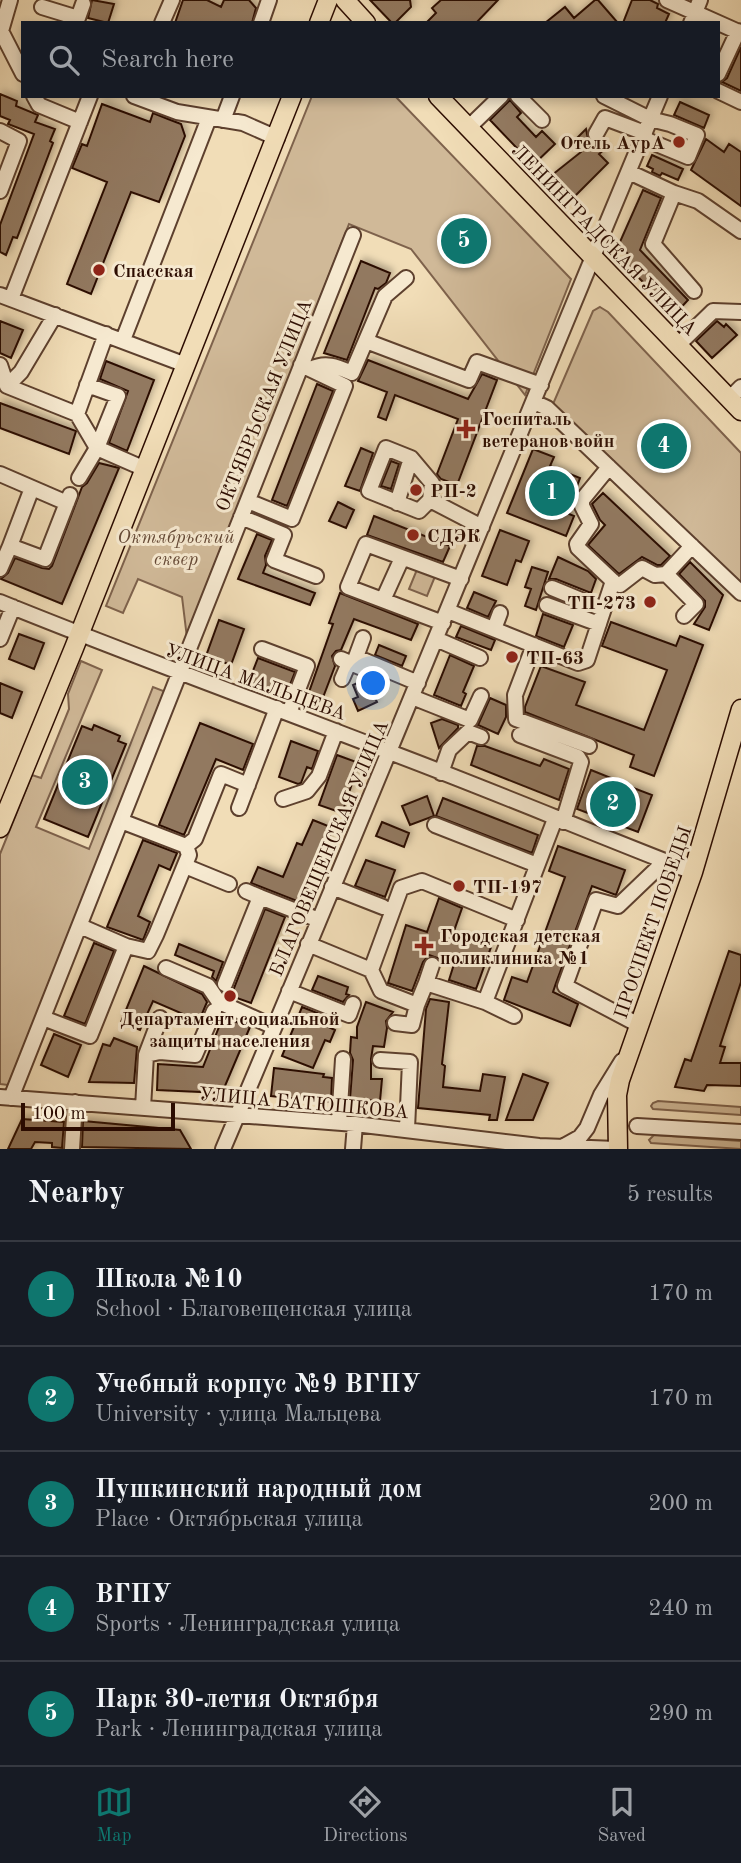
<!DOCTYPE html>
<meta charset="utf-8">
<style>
body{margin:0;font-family:"Old Standard TT",serif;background:#242831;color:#f1f3f6}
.scale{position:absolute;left:21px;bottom:18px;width:154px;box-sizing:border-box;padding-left:7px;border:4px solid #2c0c01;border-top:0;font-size:19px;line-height:24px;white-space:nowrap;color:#2c0c01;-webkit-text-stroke:5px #f6e9d0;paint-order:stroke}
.you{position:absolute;left:374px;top:684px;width:24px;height:24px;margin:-18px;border:5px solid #fff;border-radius:50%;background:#1a73e8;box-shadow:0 0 0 10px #1a73e833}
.badge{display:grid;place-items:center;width:46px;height:46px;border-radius:50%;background:#0f766e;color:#fff;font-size:23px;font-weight:700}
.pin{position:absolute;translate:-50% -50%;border:4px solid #fff;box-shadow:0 2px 7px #0006}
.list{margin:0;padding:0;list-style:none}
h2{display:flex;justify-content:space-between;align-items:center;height:91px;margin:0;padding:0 28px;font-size:30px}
h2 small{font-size:23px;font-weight:400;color:#9ea1a6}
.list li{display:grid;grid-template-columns:46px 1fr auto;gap:21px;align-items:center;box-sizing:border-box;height:105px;padding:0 28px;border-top:2px solid #363941}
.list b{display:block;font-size:26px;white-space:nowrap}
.list p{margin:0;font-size:23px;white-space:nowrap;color:#9ea1a6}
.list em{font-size:23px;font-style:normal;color:#9ea1a6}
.icon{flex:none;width:38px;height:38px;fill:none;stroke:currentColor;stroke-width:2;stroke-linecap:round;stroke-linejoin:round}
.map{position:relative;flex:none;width:741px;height:1149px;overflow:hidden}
.search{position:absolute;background:#171b24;box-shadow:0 4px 10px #0003;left:21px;right:21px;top:21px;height:77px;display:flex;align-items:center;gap:18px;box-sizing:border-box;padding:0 24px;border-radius:0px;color:#9ea1a6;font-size:26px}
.sheet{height:616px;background:#171b24}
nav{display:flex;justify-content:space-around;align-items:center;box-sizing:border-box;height:98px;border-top:2px solid #363941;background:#171b24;font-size:19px;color:#9ea1a6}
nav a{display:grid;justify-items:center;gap:4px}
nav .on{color:#0f766e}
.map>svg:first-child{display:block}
</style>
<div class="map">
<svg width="741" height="1149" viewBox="0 0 741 1149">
<defs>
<filter id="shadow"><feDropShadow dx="3" dy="-3" stdDeviation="3.5" flood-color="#0004"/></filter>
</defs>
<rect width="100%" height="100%" fill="#f1ddb7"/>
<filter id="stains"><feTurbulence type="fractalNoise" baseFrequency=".00286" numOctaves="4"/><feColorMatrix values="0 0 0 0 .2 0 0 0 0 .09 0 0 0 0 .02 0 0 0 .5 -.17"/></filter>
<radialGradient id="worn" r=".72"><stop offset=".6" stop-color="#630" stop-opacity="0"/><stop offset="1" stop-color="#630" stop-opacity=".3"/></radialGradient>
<path fill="#d0b998" stroke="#7e624c" stroke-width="2" d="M312 96H395L571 279 525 395 411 249 349 224 187 638 182 597 138 579 123 613 106 606Z
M600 307 608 312 741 453V583L553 404 593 311Z
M418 567 436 574 427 596 409 589Z
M81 661 102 670 36 827 89 849 153 687 166 692 8 1085 0 1084V854L32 775 41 778 69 709 68 694Z
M658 1101 741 1107V1115L653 1109 651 1106 653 1103Z
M654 1135 741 1141V1149L651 1143 649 1140Z"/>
<path fill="#927960" stroke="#2c0c01" stroke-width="2" filter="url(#shadow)" d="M92 0 114 4 108 23 88 18Z
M183 0H207L221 7 224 0H249L256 8 252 23H175Z
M370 0H410L411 7 395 23H392Z
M441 0H498L476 23H426L436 13 432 8Z
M595 0H598L618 23H545L565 7 574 18Z
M632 0H650L658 4 657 8 669 14 665 23H623Z
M741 47V91L722 82 727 78Z
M0 94 17 101 16 106 38 115 35 122 55 129 50 141 53 143 17 238 13 237 6 255 0 252V225L34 134 8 124 10 120 0 116Z
M510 100 521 113 517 117 536 137 542 131 555 144 533 165 490 120Z
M680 102 709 115 704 128 674 115Z
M102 104 150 122 153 113 168 119 181 124 185 136 159 202 131 192 91 294 67 284 107 182 72 168 82 144 87 146Z
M586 129 588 139 592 143H599L605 149 599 154 608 163 574 197 552 175 581 152 572 143Z
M706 139 724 152 729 144 741 152V206L691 170Z
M652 155 683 169 678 180 662 173 660 176 652 172 653 169 647 166Z
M643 190 661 198 640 250 688 300 675 314 624 263 629 255 619 244Z
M361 261 390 273 386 283 378 289 375 288 347 360 324 353Z
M0 321 23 330 11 358 0 353Z
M717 321 724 327 726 324 737 335 712 358 696 341Z
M368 360 468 399 482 374 497 380 457 485 441 479 437 474 458 419 395 395 386 420 378 417 387 392 358 381Z
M106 361 154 380 127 451 109 443 128 391 100 379Z
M317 384 333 391 287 506 272 500Z
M0 403 76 431 69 454 0 428Z
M361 448 373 453 360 491 345 486Z
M533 449 554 457 550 466 580 478 574 494 539 480 531 498 574 516 566 536 507 513Z
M391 461 399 464 391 489 381 486Z
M99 463 119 468 62 604 1 579 8 573 15 558 42 568 49 569 52 566 82 487 87 483Z
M603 493 670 556 661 565H657L642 557 619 574 588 545 605 525 600 520 592 504Z
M338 502 354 510 346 528 329 521Z
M374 516 450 546 443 562 367 535Z
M500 530 529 541 521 562 516 560 507 585 482 576Z
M257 534 272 540 265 556 266 565 263 573 315 593 310 605 238 579Z
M558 557 588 571 596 579 591 593 556 579H549Z
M690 562 723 595 709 630 694 624 705 607V601L679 574Z
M532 567 548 572 536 610 525 606 531 589 525 587Z
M474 592 496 601 488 617 467 608Z
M340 593 418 624 411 640 354 619 341 650 336 651 332 656 335 666 322 700 308 695 333 624 329 623Z
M543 614 573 625 564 647 536 636Z
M219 620 244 629 231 665 206 656Z
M611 622 676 646 680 636 703 645 654 776 630 767 634 755 525 712V707L541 666 585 682 576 705 644 730 667 670 602 646Z
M461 626 495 640 491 650 456 637Z
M19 634 44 643 34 669 9 659Z
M379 645 406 656 402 666 375 655Z
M450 655 474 666 463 692 466 694 461 706 434 695Z
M258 658 295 672 286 695 249 681Z
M366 679 377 702 358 711 353 699 358 697 353 685Z
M0 683 22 692 12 718 0 713Z
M490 698 506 705V717L498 734 478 725Z
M442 719 458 725V728L439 748 431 723Z
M200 723 253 744 243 770 216 759 184 835 159 825Z
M94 725 120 736 118 741 126 744 88 837 44 819 82 726 92 730Z
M291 741 318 751 312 769 307 767 301 783 298 784 279 777Z
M477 746H485L540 766 544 759 569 769 559 800 471 765Z
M337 755 359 763 342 813 319 805Z
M591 770 611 778 606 792 627 799 631 787 652 795 638 832 577 809Z
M427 796 434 816 410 825 402 806Z
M443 798 538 835 532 853 436 816Z
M313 820 333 828 302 903 251 883 258 867 283 877 297 843 302 845Z
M382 822 409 833 404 847 376 836Z
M143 840 177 853 170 870 159 865 138 916 150 922 143 940 107 927Z
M558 846 625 870 616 895 592 886 556 983 553 992 578 1004 570 1026 504 1000 512 977 527 982 565 877 549 871Z
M366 860 395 870 385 897 355 886Z
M439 898 462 908 453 934 491 947 476 989 449 980 454 964 429 955 423 962 412 991 388 983 406 925 427 932Z
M265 909 285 917 251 1003 231 996Z
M94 943 114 951 85 1024 64 1016Z
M179 944 223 962 216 981 212 977 214 971 175 955Z
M729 951 741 955V982L720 1046 725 1047 720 1063H741V1086L707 1085 704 1091 675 1087 685 1059 691 1061Z
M144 966 202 994 207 1002 199 1021 153 1001 140 1030 121 1022Z
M318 976 348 987 346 994 349 995 343 1002 312 990Z
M430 999 449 1002 442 1064 445 1066 443 1087 480 1091 483 1074 505 1077 497 1120H489L490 1115 418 1108 426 1009Z
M366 1002 393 1012 386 1021 387 1028 384 1047 373 1046 371 1059V1079H382L380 1101 350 1099 353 1060 350 1053 351 1037 357 1038V1027Z
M302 1007 325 1016 322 1024 335 1030 330 1042 325 1040 313 1068 282 1056Z
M223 1017 250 1027 222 1093 157 1090 158 1064 203 1067Z
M54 1034 81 1045 68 1077 41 1065Z
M114 1038 137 1047 134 1083 89 1082 103 1044 110 1046Z
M274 1068 324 1074 323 1077 332 1078 331 1102 271 1096Z
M523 1074 548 1083 533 1120H506Z
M22 1119 64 1122 62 1148 52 1147V1143L35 1142 31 1149H8Z
M83 1121 180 1130 191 1149 82 1147Z"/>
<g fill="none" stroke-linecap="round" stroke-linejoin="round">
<defs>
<path id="minor" d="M10 0 1 31 23 74
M667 0 741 33
M42 7 78 18 83 4
M162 23 172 0
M261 23 269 0
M691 23 700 0
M718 74 738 31
M718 91 741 102
M34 96 39 105 80 122
M134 96 177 112 243 123 277 138
M518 96 542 120
M604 96 650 119 670 124 697 135 688 157 642 138
M223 120 232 96
M468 128 501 96
M0 131 19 141 0 191
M596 134 605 118 645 133
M629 172 674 193 653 244 694 291
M674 193 698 201 741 231
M0 295 186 365
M11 299 90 96
M123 340 209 118
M366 341 469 380 477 362 541 385
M678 345 713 311 741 312
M0 365 7 386 77 414 97 448 145 469
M311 369C326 361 338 367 352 373L385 296 406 278
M7 386 21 372 55 315
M729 399 741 387
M534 402 547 408 741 593
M77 414 106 334
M386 448 411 458 432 483 430 500 419 511 369 491Z
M609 467 582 500V506L591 524 577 544 578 548 615 583 620 585 642 568 655 575 666 574 692 546
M0 474 67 503
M79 478 97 448 118 396 87 385
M430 500 482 527
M248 501 292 519 345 386 301 365
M397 503 411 458
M241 517 284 535 274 560 316 576
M10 546 32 488
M0 569 10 546 45 559 70 495
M666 574 696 604 684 616
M552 588 603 609
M383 600 402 558
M0 602C130 655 261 702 392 753 493 791 592 833 693 872
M547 605 599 624
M448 611 578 663 587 660 613 581
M443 623 348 587 366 544 461 579
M494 629 500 613
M363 638 356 657 418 683
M0 639 13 607
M436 639 480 658
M534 645 515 695 516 719 589 746
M262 649 307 666 289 713
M341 659 362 668
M342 679 349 663
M412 697 470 720 481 696
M520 735 578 757 581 762 563 822
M441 773 449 750 468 732 481 737
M283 799 307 791 319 776 336 731
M239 808 277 708
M121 821 186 846
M435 825 537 865
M185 866 229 884
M332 887 383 907
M246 891 260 897
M308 944 371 970 381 991 417 1005 426 983
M126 946 148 951 156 935 189 855 186 846 195 839 221 774 248 785
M432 965 426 983 485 1002 555 819
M166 968 208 986 219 1002 274 1027
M371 970 401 888 422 881 517 920
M225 984 260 897 319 920
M289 991 349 1015 353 1004
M485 1002 514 1016
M43 1018 90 1036 126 946 80 926
M395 1023 412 1025 417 1005
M639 1025 565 986 596 900 618 906 665 861
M146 1055 160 1052 195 1055 214 1011
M380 1060 410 1062 407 1129
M0 1097 355 1124 539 1146 616 1149
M11 1098 353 235
M143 1108 146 1055 160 1018
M339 1123 343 1059
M637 1126 741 1132
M562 1147 580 1137 587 1128 601 1095 622 1061
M72 1149 75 1102
M223 1149C372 799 513 446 660 96
M353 1149 355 1124"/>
<path id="major" d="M345 0 366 23
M319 23 328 0
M438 96 741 411
M0 828 74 648 292 96
M618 1149 617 1095 620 1080 693 872 741 709"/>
</defs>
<use href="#minor" stroke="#5d402e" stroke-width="18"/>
<use href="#major" stroke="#2c0c01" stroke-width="21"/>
<use href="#minor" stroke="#f6e9d0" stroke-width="14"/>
<use href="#major" stroke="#f1ddb7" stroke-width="18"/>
</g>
<g fill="#8f2418" stroke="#f6e9d0" stroke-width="2.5">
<circle cx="679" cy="142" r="7"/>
<circle cx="99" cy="270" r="7"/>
<path d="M462.5 418.5h7v7h7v7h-7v7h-7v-7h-7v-7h7z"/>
<circle cx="416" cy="490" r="7"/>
<circle cx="413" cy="535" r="7"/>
<circle cx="650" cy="602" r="7"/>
<circle cx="512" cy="657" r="7"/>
<circle cx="459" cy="886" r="7"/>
<path d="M420.5 935.5h7v7h7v7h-7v7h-7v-7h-7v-7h7z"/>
<circle cx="230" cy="996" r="7"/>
</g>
<g text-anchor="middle" stroke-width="6" stroke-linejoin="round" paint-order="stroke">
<g font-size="19" font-weight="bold" fill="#2c0c01" stroke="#f6e9d0" text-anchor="start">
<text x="665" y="149" text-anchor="end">Отель АурА</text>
<text x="113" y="277">Спасская</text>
<text x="482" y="425">Госпиталь<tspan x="482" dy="22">ветеранов войн</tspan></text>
<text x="430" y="497">РП-2</text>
<text x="427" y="542">СДЭК</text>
<text x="636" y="609" text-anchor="end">ТП-273</text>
<text x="526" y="664">ТП-63</text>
<text x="473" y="893">ТП-197</text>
<text x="440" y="942">Городская детская<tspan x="440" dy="22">поликлиника №1</tspan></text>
<text x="230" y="1025" text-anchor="middle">Департамент социальной<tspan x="230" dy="22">защиты населения</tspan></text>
</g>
<g font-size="19" fill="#2c0c01" stroke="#f6e9d0">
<text transform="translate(605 239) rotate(46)" y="7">ЛЕНИНГРАДСКАЯ УЛИЦА</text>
<text transform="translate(263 405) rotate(-68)" y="7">ОКТЯБРЬСКАЯ УЛИЦА</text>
<text transform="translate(256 681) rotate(20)" y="7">УЛИЦА МАЛЬЦЕВА</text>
<text transform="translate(328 848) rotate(-67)" y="7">БЛАГОВЕЩЕНСКАЯ УЛИЦА</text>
<text transform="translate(652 922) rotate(-71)" y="7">ПРОСПЕКТ ПОБЕДЫ</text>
<text transform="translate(304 1102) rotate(5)" y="7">УЛИЦА БАТЮШКОВА</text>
</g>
<g font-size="19" font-style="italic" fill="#654936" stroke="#f6e9d0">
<text x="176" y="543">Октябрьский<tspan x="176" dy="22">сквер</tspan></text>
</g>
</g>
<rect width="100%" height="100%" filter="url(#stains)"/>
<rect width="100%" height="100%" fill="url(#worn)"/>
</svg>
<div class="scale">100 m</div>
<div class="you"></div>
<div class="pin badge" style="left:552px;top:493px">1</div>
<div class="pin badge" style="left:613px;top:804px">2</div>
<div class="pin badge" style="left:85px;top:782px">3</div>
<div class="pin badge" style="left:664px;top:446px">4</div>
<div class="pin badge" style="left:464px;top:241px">5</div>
<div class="search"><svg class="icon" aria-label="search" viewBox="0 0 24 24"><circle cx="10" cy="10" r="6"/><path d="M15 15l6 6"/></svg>Search here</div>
</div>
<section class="sheet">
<h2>Nearby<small>5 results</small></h2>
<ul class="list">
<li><span class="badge">1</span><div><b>Школа №10</b><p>School · Благовещенская улица</p></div><em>170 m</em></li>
<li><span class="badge">2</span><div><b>Учебный корпус №9 ВГПУ</b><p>University · улица Мальцева</p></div><em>170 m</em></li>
<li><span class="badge">3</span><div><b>Пушкинский народный дом</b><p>Place · Октябрьская улица</p></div><em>200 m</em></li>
<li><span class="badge">4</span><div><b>ВГПУ</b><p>Sports · Ленинградская улица</p></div><em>240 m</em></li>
<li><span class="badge">5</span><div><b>Парк 30-летия Октября</b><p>Park · Ленинградская улица</p></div><em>290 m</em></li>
</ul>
</section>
<nav>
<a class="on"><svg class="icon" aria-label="map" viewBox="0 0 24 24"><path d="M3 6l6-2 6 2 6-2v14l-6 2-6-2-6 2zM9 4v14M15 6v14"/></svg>Map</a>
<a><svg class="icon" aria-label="directions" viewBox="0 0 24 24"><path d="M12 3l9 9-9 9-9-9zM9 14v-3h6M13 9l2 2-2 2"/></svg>Directions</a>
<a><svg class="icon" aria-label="saved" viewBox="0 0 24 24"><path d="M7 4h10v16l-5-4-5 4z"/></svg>Saved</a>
</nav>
